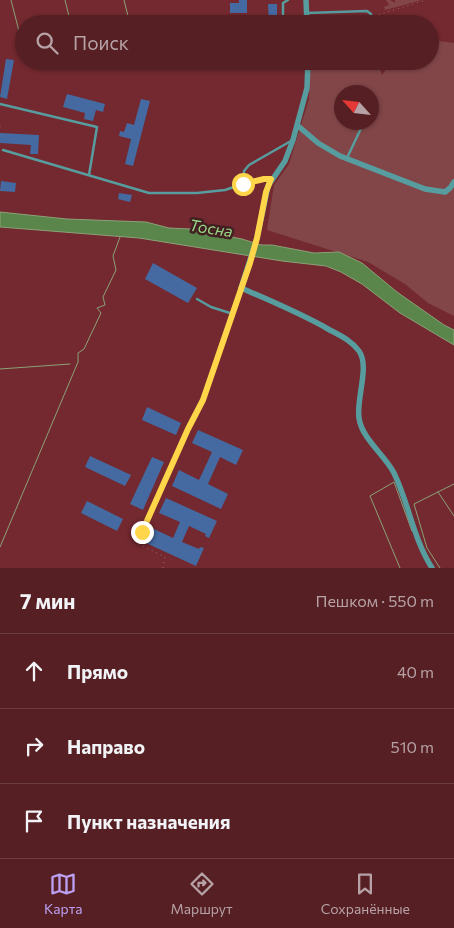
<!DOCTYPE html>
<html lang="ru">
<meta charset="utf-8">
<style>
body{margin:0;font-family:Commissioner,sans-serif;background:#5f2c30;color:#f1f3f6}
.compass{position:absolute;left:334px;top:85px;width:45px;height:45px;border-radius:50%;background:#561f23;box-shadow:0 1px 4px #0004;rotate:297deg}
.stop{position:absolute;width:15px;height:15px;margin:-11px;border:4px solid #ffd54a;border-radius:50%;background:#fff}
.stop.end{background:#ffd54a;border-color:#fff;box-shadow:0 1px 5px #0008}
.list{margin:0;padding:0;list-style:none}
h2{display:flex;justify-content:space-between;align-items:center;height:65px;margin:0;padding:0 20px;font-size:21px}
h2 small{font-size:16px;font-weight:400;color:#b6a2a6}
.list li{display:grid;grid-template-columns:32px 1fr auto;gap:15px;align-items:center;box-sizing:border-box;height:75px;padding:0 20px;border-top:1px solid #6c3d41}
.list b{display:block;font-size:19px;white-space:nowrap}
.list em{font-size:16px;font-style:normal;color:#b6a2a6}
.icon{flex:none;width:28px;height:28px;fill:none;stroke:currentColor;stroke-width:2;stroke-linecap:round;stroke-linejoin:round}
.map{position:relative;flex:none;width:454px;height:568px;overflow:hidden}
.search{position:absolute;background:#561f23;box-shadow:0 1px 4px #0004;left:15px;right:15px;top:15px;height:55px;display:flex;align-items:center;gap:12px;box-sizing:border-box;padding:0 18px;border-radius:28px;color:#b6a2a6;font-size:19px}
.sheet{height:290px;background:#561f23}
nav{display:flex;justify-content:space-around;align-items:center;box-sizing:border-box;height:70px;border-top:1px solid #6c3d41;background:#561f23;font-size:14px;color:#b6a2a6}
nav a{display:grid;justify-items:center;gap:2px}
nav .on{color:#bca0f2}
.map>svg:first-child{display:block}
</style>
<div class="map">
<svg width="454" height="568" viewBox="0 0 454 568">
<rect width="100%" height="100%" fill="#73292f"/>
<path fill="#824648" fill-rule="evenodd" d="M386 0H390L395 3V0H422L385 10 384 7 389 5Z
M430 40 454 43V316L428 303 405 284 368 262 267 230 274 185 289 164 309 99 310 61H377L382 75 392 61H430ZM342 92H372V122H342Z"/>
<path fill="#5a854b" stroke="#8ca178" d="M0 212 67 219 146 222 169 228 190 229 242 239 261 245H272L314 253 339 252 362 263 397 292 444 325 454 330V345L400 313 362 284 341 272 326 266 282 261 139 238 0 227Z"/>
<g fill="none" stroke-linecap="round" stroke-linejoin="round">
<path stroke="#8ca178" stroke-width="1" d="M11 0 20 35
M65 0 71 24
M124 0 130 24
M0 369 70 364
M438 492 454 516
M0 547 78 362V353L84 349 101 313 97 308 105 305 103 297 116 270 113 256 120 237
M400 568 370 496 394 482 412 531
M440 568 427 548 414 504 454 484"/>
</g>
<path fill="#456aa1" d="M239 0H247V13H230V3H239Z
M268 4H277V23H269Z
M358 16V24H321L320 17Z
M6 59 14 60 7 99 0 97Z
M67 94 105 104 103 112 96 110 93 121 84 119 85 113 63 107Z
M141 99 150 101 133 166 125 164 131 139 119 136 120 131 124 132 127 123 134 125Z
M0 133 39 135 38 154H30L31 145 0 143Z
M1 181 16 183 15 192 0 191Z
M119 193 132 195 130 202 118 199Z
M153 263 197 288 188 303 145 279Z
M147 407 181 423 176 435 142 420Z
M198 430 243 450 236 465 220 457 208 484 228 494 221 509 172 486 179 470 199 480 212 452 192 443Z
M90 456 131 475 125 486 85 467Z
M152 457 164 462 143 510 130 504Z
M166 498 217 521 209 538 205 536 206 534 189 526 182 542 199 549 200 547 204 548 196 566 146 543 152 528 173 538 180 522 159 513Z
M87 501 123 519 117 531 81 513Z"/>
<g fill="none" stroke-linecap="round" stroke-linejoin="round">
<path stroke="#a56a6e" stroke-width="1" stroke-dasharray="1 4" stroke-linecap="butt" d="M374 16 426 0
M0 126V127
M163 568 165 557 139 544 141 532 188 429 201 404"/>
<path stroke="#579d9f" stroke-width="2.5" d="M307 13 367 11 371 14V24
M283 24V3L288 0
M0 104 97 127 89 175
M3 150 149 193H197L225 190 243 184 244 171 249 165 291 141
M347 158 364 122
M243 184 271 179
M197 299 211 307 233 314
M203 400 241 288"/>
<path stroke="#579d9f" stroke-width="5.5" d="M306 0 307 24
M308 61 307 88 293 140 285 161 268 186 257 238 241 288C271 301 300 313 328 329 339 335 351 340 359 351 370 366 356 399 359 418 362 439 384 454 394 473 409 504 413 538 432 568
M297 125 318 143 340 156 425 189 445 192 450 188 454 182"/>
</g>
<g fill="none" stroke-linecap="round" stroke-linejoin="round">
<path stroke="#ffd54a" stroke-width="6" d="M142 532 188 429 203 400 250 263 257 238 266 192 271 179H264L243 184"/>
</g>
<g text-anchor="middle" stroke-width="5" stroke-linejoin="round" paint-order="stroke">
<g font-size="16" font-style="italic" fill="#99d684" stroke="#422022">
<text transform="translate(211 228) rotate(9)" y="6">Тосна</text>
</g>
</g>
</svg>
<svg class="compass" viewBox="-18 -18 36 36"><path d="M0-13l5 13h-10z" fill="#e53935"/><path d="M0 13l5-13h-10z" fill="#b6a2a6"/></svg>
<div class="stop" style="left:243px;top:184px"></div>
<div class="stop end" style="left:142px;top:532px"></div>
<div class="search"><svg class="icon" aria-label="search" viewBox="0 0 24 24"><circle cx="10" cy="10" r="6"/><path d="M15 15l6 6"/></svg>Поиск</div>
</div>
<section class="sheet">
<h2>7 мин<small>Пешком · 550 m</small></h2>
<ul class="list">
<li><svg class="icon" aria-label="ahead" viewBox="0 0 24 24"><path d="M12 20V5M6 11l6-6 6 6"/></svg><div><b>Прямо</b></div><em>40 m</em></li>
<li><svg class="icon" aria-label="right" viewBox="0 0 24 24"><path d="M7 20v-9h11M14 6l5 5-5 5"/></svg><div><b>Направо</b></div><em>510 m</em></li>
<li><svg class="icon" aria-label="arrive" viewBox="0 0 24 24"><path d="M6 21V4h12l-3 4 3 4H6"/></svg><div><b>Пункт назначения</b></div></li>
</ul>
</section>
<nav>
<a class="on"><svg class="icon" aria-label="map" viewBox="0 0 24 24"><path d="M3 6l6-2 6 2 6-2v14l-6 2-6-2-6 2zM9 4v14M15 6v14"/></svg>Карта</a>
<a><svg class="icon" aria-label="directions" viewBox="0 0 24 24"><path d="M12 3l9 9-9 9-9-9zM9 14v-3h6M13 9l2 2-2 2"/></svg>Маршрут</a>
<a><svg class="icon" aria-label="saved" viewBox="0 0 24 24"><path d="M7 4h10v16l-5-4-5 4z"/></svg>Сохранённые</a>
</nav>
